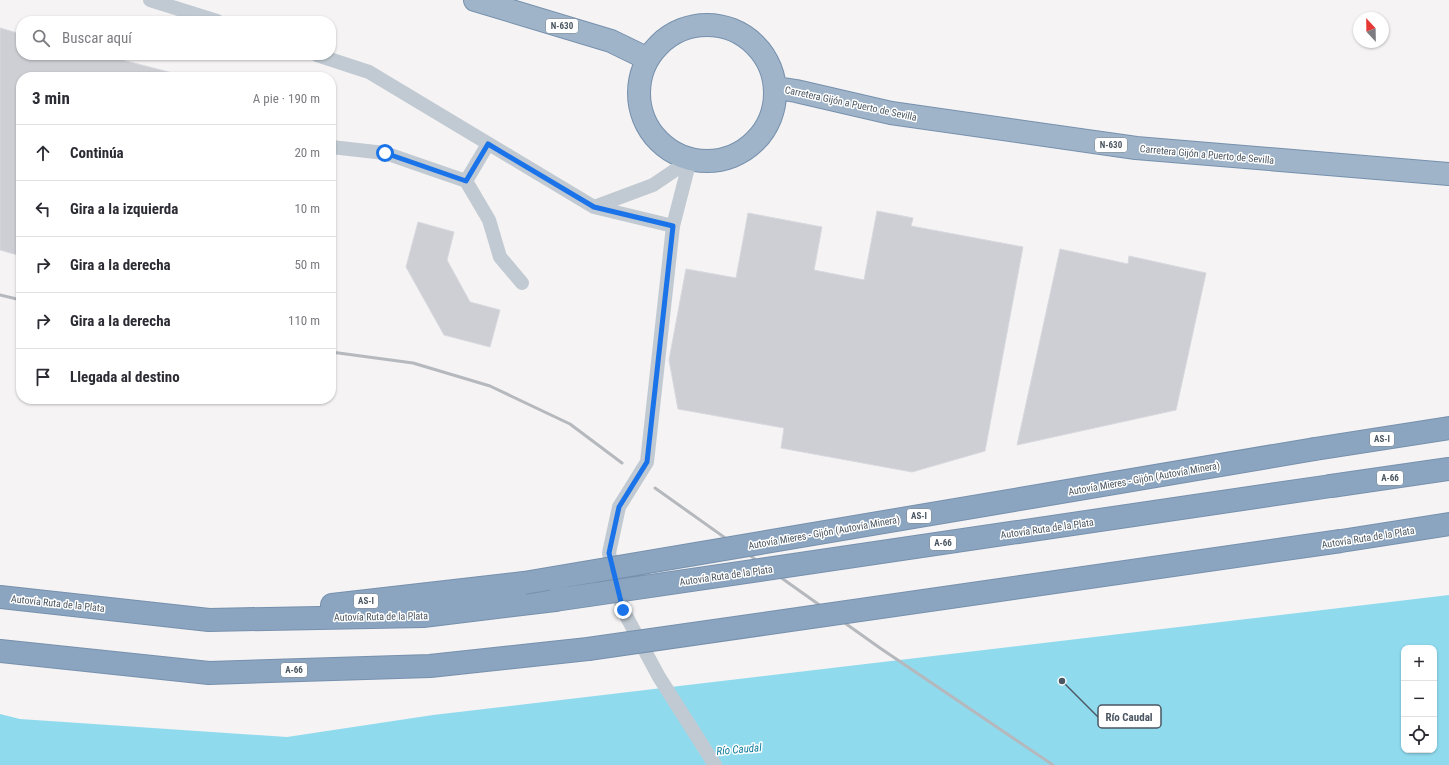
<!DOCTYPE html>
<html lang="es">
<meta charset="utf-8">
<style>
body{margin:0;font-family:"Roboto Condensed",sans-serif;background:#f2f2f3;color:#2b2b33}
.controls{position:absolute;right:12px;bottom:12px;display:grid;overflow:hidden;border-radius:8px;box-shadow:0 1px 3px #0004}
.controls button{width:36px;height:36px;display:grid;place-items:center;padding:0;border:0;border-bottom:1px solid #e1e1e2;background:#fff;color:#2b2b33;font:20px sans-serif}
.compass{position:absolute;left:1353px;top:12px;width:36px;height:36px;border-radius:50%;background:#fff;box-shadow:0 1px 3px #0004;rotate:338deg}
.stop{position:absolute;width:12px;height:12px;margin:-9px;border:3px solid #1a73e8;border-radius:50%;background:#fff}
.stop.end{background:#1a73e8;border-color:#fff;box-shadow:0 1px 4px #0008}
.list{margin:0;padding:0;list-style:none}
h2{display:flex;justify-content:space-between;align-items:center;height:52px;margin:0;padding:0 16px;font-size:17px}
h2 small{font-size:13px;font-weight:400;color:#7c7c81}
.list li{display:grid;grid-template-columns:26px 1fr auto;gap:12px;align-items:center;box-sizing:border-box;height:56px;padding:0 16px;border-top:1px solid #e1e1e2}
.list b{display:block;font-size:15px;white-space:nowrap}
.list em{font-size:13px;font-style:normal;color:#7c7c81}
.icon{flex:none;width:22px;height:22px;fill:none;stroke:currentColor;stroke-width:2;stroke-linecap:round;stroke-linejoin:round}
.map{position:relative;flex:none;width:1449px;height:765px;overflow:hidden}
.search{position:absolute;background:#fff;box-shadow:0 1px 3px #0004;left:16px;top:16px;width:320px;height:44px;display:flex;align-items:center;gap:10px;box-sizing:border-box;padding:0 14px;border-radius:16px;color:#7c7c81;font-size:15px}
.panel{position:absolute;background:#fff;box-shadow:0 1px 3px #0004;left:16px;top:72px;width:320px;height:332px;border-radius:16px}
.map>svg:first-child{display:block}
</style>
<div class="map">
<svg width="1449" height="765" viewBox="0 0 1449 765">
<rect width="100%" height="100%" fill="#f5f3f3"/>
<path fill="#90daee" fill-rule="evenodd" d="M1449 595V765H0V714L20 719 287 737 433 715ZM1404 648H1434V750H1404Z"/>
<path fill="#cdcfd5" stroke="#d7d9de" d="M0 28 21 34V55H103L188 77H21V256L0 250Z
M877 211 913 218 911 226 1023 247 985 451 912 472 781 448 784 428 678 409 669 360 686 269 736 278 748 213 822 227 814 270 864 280Z
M418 222 454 232 447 260 470 302 500 310 490 347 444 335 406 267Z
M1060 249 1128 264 1129 256 1206 273 1176 410 1017 445Z"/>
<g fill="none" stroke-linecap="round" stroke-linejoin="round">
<defs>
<path id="trunk" d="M475 0 611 41 646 58
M639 93a68 68 0 1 1 136 0a68 68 0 1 1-136 0Z
M777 88 796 91 891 113 1136 148 1449 174"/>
<path id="motorway" d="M1315 449 1449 428
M1331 486 1449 469
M1341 541 1449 524
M0 597 209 620 423 616 555 600
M332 605 524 583
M0 651 209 673 430 666 588 649"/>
</defs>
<use href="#trunk" stroke="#7690ad" stroke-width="24"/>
<use href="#motorway" stroke="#7690ad" stroke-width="24"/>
<path stroke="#c1cad2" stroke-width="14" d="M150 0 217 21
M317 55 369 72 594 207 673 226
M488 144 466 181 489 220 500 257 522 283
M331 147 385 153 466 181
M690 160 673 226 647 462 619 507 609 553 623 610 659 677 715 765
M594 207 653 185 690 160"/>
<use href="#trunk" stroke="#9fb4c9" stroke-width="22"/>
<use href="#motorway" stroke="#8ba5c1" stroke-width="22"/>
<path stroke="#b5b8bd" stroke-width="3" d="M0 295 21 300
M331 352 413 363 490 386 570 424 622 463
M655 488 880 648 1053 765"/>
<defs>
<path id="motorway-bridge" d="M524 583 1315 449
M555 600 1331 486
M588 649 1341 541"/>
</defs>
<use href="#motorway-bridge" stroke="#7690ad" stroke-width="24" stroke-linecap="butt"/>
<use href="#motorway-bridge" stroke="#8ba5c1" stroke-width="22"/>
</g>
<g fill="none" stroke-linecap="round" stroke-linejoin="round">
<path stroke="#1a73e8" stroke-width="5" d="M385 153 466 181 488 144 594 207 673 226 647 462 619 507 609 553 623 610"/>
</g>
<g text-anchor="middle" stroke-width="3" stroke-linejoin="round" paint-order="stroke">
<g fill="#fff" stroke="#808990" stroke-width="1">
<rect x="546" y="19" width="32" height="14" rx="3"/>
<rect x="1095" y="138" width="32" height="14" rx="3"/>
<rect x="1370" y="432" width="24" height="14" rx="3"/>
<rect x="1377" y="471" width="26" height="14" rx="3"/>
<rect x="907" y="509" width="24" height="14" rx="3"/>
<rect x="930" y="536" width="26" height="14" rx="3"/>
<rect x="354" y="594" width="24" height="14" rx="3"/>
<rect x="281" y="663" width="26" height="14" rx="3"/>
</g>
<g font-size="9" font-weight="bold" fill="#4a5661">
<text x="562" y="29">N-630</text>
<text x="1111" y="148">N-630</text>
<text x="1382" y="442">AS-I</text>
<text x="1390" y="481">A-66</text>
<text x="919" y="519">AS-I</text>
<text x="943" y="546">A-66</text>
<text x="366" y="604">AS-I</text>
<text x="294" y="673">A-66</text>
</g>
<g font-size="10" fill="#4a5661" stroke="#fff">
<text transform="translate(851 103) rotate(12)" y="4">Carretera Gijón a Puerto de Sevilla</text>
<text transform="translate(1207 154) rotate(5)" y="4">Carretera Gijón a Puerto de Sevilla</text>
<text transform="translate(1144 478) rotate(-10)" y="4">Autovía Mieres - Gijón (Autovía Minera)</text>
<text transform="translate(1047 528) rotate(-8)" y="4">Autovía Ruta de la Plata</text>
<text transform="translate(824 532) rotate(-10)" y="4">Autovía Mieres - Gijón (Autovía Minera)</text>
<text transform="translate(1368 537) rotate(-9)" y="4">Autovía Ruta de la Plata</text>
<text transform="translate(726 575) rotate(-8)" y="4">Autovía Ruta de la Plata</text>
<text transform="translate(58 603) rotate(6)" y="4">Autovía Ruta de la Plata</text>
<text transform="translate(381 616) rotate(-1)" y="4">Autovía Ruta de la Plata</text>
</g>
<g font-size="11" font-style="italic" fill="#0c7c9b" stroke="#fff">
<text transform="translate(739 749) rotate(-5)" y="4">Río Caudal</text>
</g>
</g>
<path fill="none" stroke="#4a5661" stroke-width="1.5" d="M1062 681L1098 717"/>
<circle fill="#4a5661" stroke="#fff" stroke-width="1.5" cx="1062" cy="681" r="4"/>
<rect fill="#fff" stroke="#4a5661" stroke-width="1.5" x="1098" y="705" width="63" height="23" rx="4"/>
<g font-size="11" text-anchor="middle" font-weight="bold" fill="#4a5661">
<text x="1129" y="721">Río Caudal</text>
</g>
</svg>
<div class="controls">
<button>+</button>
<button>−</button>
<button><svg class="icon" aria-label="locate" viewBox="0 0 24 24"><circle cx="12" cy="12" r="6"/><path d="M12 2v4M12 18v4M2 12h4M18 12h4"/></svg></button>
</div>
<svg class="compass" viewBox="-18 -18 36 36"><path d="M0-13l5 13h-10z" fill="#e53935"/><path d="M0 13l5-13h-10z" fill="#7c7c81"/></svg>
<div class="stop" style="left:385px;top:153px"></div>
<div class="stop end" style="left:623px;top:610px"></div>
<div class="search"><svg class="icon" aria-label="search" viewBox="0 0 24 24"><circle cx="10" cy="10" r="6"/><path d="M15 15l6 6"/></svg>Buscar aquí</div>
<section class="panel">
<h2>3 min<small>A pie · 190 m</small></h2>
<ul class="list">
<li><svg class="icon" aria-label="ahead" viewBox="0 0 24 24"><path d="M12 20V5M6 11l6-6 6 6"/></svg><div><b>Continúa</b></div><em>20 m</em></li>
<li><svg class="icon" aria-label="left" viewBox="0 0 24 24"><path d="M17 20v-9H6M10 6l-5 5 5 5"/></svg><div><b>Gira a la izquierda</b></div><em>10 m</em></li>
<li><svg class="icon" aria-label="right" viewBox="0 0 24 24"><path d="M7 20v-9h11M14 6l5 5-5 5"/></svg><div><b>Gira a la derecha</b></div><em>50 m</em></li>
<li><svg class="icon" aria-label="right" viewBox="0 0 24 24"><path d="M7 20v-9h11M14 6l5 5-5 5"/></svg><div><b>Gira a la derecha</b></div><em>110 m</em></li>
<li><svg class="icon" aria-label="arrive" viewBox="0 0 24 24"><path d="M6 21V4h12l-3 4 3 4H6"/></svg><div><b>Llegada al destino</b></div></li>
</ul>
</section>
</div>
